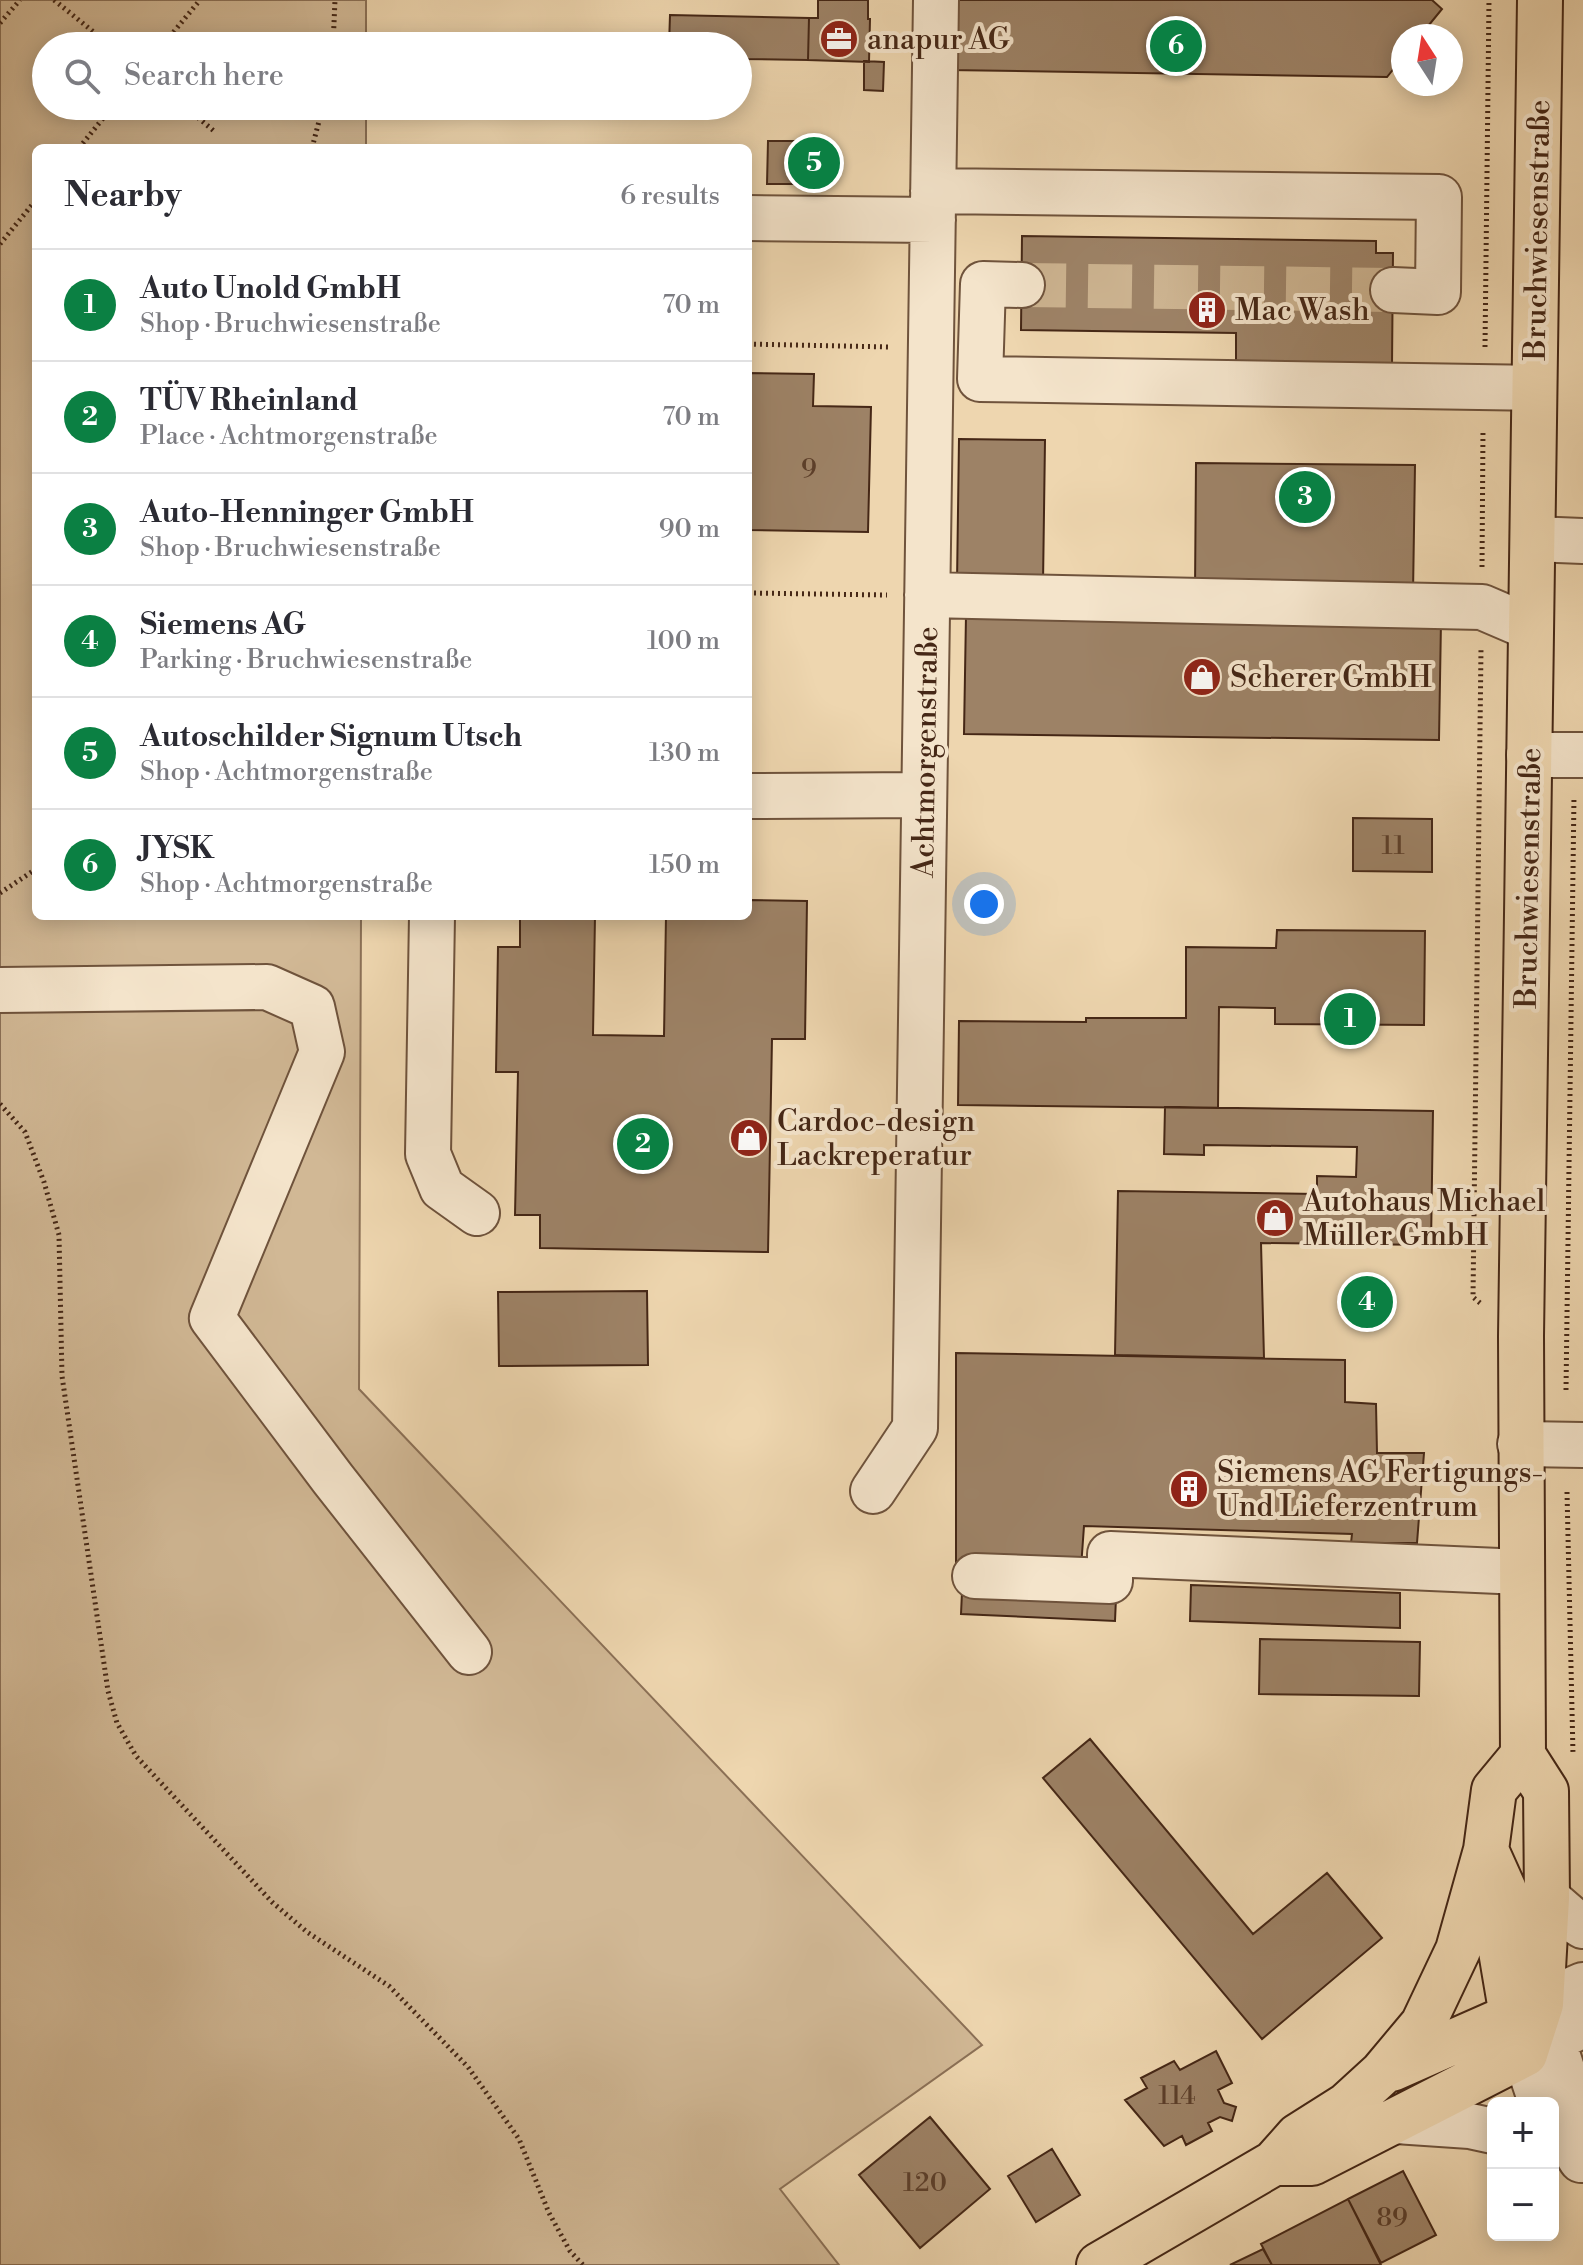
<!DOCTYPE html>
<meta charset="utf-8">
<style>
body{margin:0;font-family:"Libre Bodoni",serif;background:#f7f7f7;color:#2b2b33}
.controls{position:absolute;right:24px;bottom:24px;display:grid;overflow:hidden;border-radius:12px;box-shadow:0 4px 20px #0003}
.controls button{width:72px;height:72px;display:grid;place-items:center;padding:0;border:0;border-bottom:2px solid #e1e1e2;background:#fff;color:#2b2b33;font:40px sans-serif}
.compass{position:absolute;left:1391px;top:24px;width:72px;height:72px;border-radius:50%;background:#fff;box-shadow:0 4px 20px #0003;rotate:348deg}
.you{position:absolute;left:984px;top:904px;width:28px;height:28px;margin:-20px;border:6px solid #fff;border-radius:50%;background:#1a73e8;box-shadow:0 0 0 12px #1a73e833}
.badge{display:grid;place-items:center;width:52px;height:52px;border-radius:50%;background:#0b8043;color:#fff;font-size:26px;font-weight:700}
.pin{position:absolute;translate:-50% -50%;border:4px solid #fff;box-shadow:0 2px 8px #0006}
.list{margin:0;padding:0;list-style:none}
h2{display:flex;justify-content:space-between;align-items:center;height:104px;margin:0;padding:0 32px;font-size:34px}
h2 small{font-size:26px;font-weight:400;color:#7c7c81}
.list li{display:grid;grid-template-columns:52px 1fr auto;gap:24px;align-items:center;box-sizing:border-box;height:112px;padding:0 32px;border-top:2px solid #e1e1e2}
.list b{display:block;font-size:30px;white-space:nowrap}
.list p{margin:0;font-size:26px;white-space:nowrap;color:#7c7c81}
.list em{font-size:26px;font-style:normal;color:#7c7c81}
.icon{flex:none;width:44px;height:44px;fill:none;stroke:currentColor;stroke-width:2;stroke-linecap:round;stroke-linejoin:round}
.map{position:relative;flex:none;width:1583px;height:2265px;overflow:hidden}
.search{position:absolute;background:#fff;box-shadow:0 4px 20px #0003;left:32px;top:32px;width:720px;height:88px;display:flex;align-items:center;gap:20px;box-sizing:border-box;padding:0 28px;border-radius:44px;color:#7c7c81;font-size:30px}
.panel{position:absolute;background:#fff;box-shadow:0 4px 20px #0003;left:32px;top:144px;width:720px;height:776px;border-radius:12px}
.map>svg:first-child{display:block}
</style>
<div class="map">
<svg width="1583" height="2265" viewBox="0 0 1583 2265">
<rect width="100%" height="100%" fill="#eed6af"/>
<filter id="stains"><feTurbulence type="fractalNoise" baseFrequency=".0025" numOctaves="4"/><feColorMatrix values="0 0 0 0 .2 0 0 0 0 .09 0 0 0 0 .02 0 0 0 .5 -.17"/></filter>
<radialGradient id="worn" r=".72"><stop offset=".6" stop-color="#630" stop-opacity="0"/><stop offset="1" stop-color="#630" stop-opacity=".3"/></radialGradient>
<path fill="#d1b895" stroke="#8b7056" stroke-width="2" d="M0 0H366V46H46V106H366V148H36V916H361L359 1389 982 2045 780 2189 839 2265H0Z"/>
<path fill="#9d8266" stroke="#452716" stroke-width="2" d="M818 0H868V19H870L869 62 808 60 809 18H818Z
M949 0H1432L1442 9 1420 36H1403V57L1387 77 948 70Z
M670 15 809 18 808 60 738 59V46H669Z
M864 61 884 62 883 91 864 90Z
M768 141H799L798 184H767Z
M799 141H829V184H798Z
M1022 236 1376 241V253H1393L1392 365 1236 363V333L1021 330Z
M748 373 814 374 813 406 871 407 868 532 748 530Z
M959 439 1045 440 1043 584 957 583Z
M1196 463 1415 465 1413 593 1195 591Z
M966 615 1441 621 1439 740 964 734Z
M1353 818 1432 819V872L1353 871Z
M748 900 807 901 805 1039H772L768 1252 540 1248V1215H515L518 1072H496L498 947H520V916H595L593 1035 664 1036 666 916H748Z
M1277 930 1425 931 1424 1025 1275 1024V1008L1219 1007 1218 1108 958 1105 959 1021 1086 1022V1018H1186V947L1276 948Z
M1165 1107 1433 1111 1431 1245 1261 1243 1264 1358 1115 1355 1118 1191 1317 1194V1176L1356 1177 1357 1147 1204 1145V1155L1164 1154Z
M647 1291 648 1365 499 1366 498 1292Z
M956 1353 1345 1360V1402L1376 1404 1377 1453H1424L1417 1543H1351L1352 1534 1084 1526 1081 1568 956 1567Z
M1191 1585 1400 1593V1628L1190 1621Z
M962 1592 1116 1598 1115 1621 961 1614Z
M1260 1639 1420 1642 1419 1696 1259 1694Z
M1090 1739 1253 1934 1327 1873 1382 1938 1262 2039 1043 1778Z
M1216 2051 1232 2083 1218 2090 1224 2103 1236 2107 1232 2121 1220 2117 1208 2123 1212 2131 1186 2145 1182 2136 1164 2146 1125 2100 1147 2088 1141 2078 1174 2061 1180 2070Z
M930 2117 990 2189 920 2248 859 2175Z
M1052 2149 1080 2195 1036 2222 1008 2176Z
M1403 2171 1436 2235 1381 2263 1348 2199Z
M1348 2199 1381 2265H1272L1261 2244Z
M1263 2249 1272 2265H1230Z"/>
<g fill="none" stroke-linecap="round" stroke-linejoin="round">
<path stroke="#ccb390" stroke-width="44" stroke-dasharray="44 22" stroke-linecap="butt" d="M1022 285 1393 290"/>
<defs>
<path id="minor" d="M933 191 1439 197 1438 292 1393 290
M748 218 933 220
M1022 285 983 284 980 379 1534 388
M1533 539 1583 541
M927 595 1482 607 1531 628
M1529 755H1583
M748 796 924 795
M432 916 428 1154 442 1188 477 1213
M0 990 267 987 312 1007 322 1052 212 1318 333 1479 469 1652
M1520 1444 1583 1445
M873 1491 915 1428 936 0
M975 1576 1110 1581V1554L1522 1572
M1547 1898 1570 1918 1583 1926
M1512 2016 1583 1985
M1553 2041 1564 2075 1583 2108
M1546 2103 1537 2090 1525 2054 1583 2025
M1553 2115 1581 2160
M1396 2121 1470 2126 1493 2131"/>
<path id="major" d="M1523 1755 1521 1336 1540 0
M1486 1850 1504 1890 1501 1951 1512 2016 1525 2054
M1392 2069 1512 2016
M1274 2163H1312L1525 2054 1541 2004 1547 1898 1546 1791 1523 1755
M1099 2265 1274 2163 1298 2136 1347 2105 1382 2073 1423 2024 1458 1950 1486 1850 1494 1790 1523 1755"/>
</defs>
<use href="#minor" stroke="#6f533c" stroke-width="48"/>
<use href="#major" stroke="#452716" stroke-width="48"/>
<path stroke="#452716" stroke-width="5" stroke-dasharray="2 4" stroke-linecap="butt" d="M54 0 111 46
M0 23 20 0
M162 46 200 0
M333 46 335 0
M184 106 214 131
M79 148 113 106
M312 148 323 106
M0 244 36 200
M748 344 890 347
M1485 347 1489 0
M1482 567 1483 429
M748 593 887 595
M0 893 36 869
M0 1104 25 1132 44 1182 59 1235 62 1376 108 1691 117 1723 136 1756 272 1902 307 1932 389 1986 468 2067 519 2139 549 2213 570 2251 583 2265
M1480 1303 1473 1297 1481 649
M1566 1390 1574 796
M1567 1492 1573 1754"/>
<use href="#minor" stroke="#f4e4cb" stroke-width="44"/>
<use href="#major" stroke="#eed6af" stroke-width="44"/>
</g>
<defs>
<symbol id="office-disc" viewBox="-11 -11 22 22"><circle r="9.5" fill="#8f2418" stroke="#f4e4cb"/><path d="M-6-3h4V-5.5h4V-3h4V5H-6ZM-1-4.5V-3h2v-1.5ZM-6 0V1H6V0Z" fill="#fff"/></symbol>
<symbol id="building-disc" viewBox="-11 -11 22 22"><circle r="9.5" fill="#8f2418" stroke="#f4e4cb"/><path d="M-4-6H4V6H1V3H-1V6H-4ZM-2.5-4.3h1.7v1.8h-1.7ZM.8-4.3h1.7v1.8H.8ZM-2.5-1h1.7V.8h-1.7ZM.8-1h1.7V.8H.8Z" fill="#fff"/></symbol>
<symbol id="shop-disc" viewBox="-11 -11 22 22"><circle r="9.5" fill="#8f2418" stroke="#f4e4cb"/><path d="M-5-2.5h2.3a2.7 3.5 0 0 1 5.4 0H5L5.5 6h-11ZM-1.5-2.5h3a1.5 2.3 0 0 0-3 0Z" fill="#fff"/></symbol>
</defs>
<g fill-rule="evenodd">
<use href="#office-disc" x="817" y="17" width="44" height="44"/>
<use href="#building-disc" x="1185" y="288" width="44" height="44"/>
<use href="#shop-disc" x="1180" y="655" width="44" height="44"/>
<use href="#shop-disc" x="727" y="1116" width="44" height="44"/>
<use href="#shop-disc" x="1253" y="1196" width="44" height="44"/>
<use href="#building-disc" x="1167" y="1467" width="44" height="44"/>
</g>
<g text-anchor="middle" stroke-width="8" stroke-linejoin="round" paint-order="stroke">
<g font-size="26" fill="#5b3e2a">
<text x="809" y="477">9</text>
<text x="1393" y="854">11</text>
<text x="1177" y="2104">114</text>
<text x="925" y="2191">120</text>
<text x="1392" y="2226">89</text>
</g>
<g font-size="30" fill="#452716" stroke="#f4e4cb" text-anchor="start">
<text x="867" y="49">anapur AG</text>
<text x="1235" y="320">Mac Wash</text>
<text x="1230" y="687">Scherer GmbH</text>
<text x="777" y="1131">Cardoc-design<tspan x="777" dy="34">Lackreperatur</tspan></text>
<text x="1303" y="1211">Autohaus Michael<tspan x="1303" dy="34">Müller GmbH</tspan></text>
<text x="1217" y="1482">Siemens AG Fertigungs-<tspan x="1217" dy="34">Und Lieferzentrum</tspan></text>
</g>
<g font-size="30" fill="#452716" stroke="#f4e4cb">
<text transform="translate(1537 230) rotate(-89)" y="10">Bruchwiesenstraße</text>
<text transform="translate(925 752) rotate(-89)" y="10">Achtmorgenstraße</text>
<text transform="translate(1528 878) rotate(-89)" y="10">Bruchwiesenstraße</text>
</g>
</g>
<rect width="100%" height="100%" filter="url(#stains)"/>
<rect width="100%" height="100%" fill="url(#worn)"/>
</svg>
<div class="controls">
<button>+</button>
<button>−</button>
</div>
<svg class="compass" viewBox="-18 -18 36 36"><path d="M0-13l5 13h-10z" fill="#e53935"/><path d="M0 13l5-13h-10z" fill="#7c7c81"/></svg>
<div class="you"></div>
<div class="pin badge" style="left:1350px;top:1019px">1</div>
<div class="pin badge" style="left:643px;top:1144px">2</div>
<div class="pin badge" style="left:1305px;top:497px">3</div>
<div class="pin badge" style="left:1367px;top:1302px">4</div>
<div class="pin badge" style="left:814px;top:163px">5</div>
<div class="pin badge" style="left:1176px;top:46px">6</div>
<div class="search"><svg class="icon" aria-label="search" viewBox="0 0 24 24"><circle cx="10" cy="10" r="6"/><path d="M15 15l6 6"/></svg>Search here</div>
<section class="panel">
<h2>Nearby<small>6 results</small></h2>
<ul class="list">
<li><span class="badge">1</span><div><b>Auto Unold GmbH</b><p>Shop · Bruchwiesenstraße</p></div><em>70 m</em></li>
<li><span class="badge">2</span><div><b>TÜV Rheinland</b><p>Place · Achtmorgenstraße</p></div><em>70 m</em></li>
<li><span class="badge">3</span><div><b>Auto-Henninger GmbH</b><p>Shop · Bruchwiesenstraße</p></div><em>90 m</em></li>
<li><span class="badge">4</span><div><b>Siemens AG</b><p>Parking · Bruchwiesenstraße</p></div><em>100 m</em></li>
<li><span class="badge">5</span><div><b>Autoschilder Signum Utsch</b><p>Shop · Achtmorgenstraße</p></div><em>130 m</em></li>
<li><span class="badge">6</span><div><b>JYSK</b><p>Shop · Achtmorgenstraße</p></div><em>150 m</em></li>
</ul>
</section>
</div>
